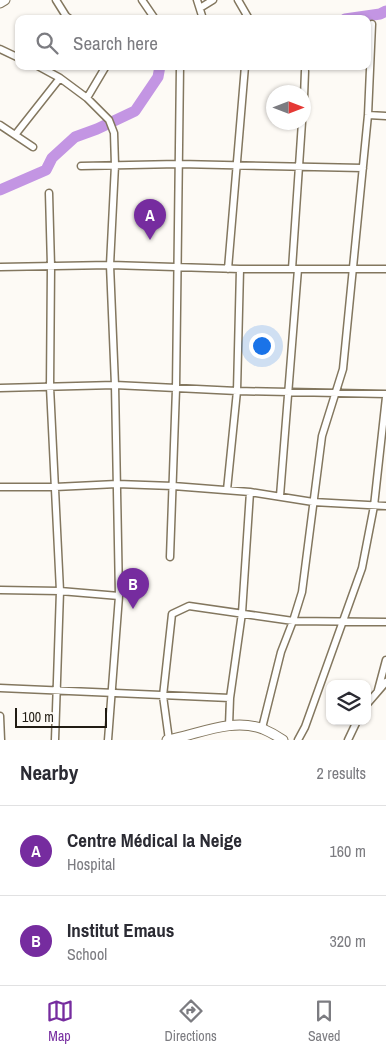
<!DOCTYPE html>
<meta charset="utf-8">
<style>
body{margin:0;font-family:"Archivo Narrow",sans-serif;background:#f7f7f7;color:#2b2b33}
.controls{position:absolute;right:15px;bottom:15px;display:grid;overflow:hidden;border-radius:10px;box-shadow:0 1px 4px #0004}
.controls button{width:45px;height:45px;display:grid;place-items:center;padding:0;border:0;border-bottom:1px solid #e1e1e2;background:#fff;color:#2b2b33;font:25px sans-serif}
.compass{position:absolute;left:266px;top:85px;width:45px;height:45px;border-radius:50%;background:#fff;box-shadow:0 1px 4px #0004;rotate:90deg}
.scale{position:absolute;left:15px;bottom:12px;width:92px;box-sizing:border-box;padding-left:5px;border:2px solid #211c13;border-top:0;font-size:14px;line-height:18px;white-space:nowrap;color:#211c13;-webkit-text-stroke:4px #fdfaf5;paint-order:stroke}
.you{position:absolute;left:261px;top:345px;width:18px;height:18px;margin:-12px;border:4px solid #fff;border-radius:50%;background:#1a73e8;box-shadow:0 0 0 8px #1a73e833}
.badge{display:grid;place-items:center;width:32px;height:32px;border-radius:50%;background:#762c9f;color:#fff;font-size:16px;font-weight:700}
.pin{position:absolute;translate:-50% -41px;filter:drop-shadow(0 1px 2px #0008)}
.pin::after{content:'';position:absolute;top:26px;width:18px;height:15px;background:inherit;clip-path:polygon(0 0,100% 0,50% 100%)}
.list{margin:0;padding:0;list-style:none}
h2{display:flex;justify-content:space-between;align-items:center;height:65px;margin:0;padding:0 20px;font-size:21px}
h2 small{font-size:16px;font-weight:400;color:#7c7c81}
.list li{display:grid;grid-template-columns:32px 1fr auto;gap:15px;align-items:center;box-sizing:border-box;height:90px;padding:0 20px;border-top:1px solid #e1e1e2}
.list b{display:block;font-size:19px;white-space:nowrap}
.list p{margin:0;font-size:16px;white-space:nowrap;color:#7c7c81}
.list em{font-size:16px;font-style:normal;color:#7c7c81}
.icon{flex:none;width:28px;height:28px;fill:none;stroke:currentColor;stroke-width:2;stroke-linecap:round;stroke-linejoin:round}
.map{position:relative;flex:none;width:386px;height:740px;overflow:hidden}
.search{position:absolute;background:#fff;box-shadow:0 1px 4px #0004;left:15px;right:15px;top:15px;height:55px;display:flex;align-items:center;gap:12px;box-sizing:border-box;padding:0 18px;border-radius:10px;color:#7c7c81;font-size:19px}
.sheet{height:245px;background:#fff}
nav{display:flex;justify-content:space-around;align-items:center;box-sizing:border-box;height:70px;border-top:1px solid #e1e1e2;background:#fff;font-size:14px;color:#7c7c81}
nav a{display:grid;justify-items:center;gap:2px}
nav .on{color:#762c9f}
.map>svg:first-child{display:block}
</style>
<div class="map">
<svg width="386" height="740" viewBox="0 0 386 740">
<rect width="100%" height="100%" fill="#fdfaf5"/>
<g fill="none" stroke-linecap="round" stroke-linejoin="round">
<path stroke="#c395e3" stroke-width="11" d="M345 19 380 14 386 11
M0 190 46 170 52 158 75 137 97 129 135 111 158 77 160 66"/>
<defs>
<path id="street" d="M56 0 66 16 70 19
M142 0 155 19
M197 0 203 19
M238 0 249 19
M200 8 213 0
M0 49 19 58
M38 66 60 78 87 98 109 120 114 133 115 165 110 265 115 385 119 596 108 740
M304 97 305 71
M87 98 106 66
M368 115 386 116
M0 125 33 147
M15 135 60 78
M81 166 179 164 363 168
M49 193 51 266 50 387 60 591 55 740
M0 267 110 265 240 269H386
M228 269 245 66
M292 269 302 122
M0 388 115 385 237 391 386 394
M0 487H55L117 484 173 486 250 492 313 502 386 506
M227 490 237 391 240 269
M280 496 298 269
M170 557 176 389 180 66
M0 590 60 591 119 596
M0 688 230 698
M378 690 386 660
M367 704 386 682
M0 716 1 740
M229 726 230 698 242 613 250 492
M262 728 281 652 293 621 302 592 322 436 343 369 368 115 372 24
M169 740 163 696 172 614 189 606 293 621 386 622
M298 740 305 727 362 568 374 506 386 397
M348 740 357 721"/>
<path id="secondary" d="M0 3 5 0
M167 740C197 735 232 717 263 729 270 732 277 736 283 740"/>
</defs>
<use href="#street" stroke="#83775f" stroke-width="9"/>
<use href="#secondary" stroke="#83775f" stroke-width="11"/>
<use href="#street" stroke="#fff" stroke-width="6"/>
<use href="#secondary" stroke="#fff" stroke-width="9"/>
</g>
</svg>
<div class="controls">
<button><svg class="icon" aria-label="layers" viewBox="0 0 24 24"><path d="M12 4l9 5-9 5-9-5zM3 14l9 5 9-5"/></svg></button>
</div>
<svg class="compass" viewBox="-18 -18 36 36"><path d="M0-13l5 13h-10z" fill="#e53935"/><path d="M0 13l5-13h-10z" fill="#7c7c81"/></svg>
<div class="scale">100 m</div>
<div class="you"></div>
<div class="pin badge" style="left:150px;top:240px">A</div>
<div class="pin badge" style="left:133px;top:609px">B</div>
<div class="search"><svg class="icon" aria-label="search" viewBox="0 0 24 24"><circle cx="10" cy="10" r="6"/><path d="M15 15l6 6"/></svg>Search here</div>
</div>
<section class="sheet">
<h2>Nearby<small>2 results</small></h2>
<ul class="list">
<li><span class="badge">A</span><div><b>Centre Médical la Neige</b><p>Hospital</p></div><em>160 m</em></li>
<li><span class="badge">B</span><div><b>Institut Emaus</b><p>School</p></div><em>320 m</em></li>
</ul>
</section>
<nav>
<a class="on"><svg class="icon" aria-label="map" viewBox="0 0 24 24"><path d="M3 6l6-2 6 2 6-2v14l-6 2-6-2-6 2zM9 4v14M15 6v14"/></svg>Map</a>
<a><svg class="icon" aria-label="directions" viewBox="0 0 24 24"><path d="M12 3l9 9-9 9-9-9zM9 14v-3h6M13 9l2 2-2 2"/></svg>Directions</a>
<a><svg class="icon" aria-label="saved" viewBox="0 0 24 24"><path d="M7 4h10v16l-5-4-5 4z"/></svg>Saved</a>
</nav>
